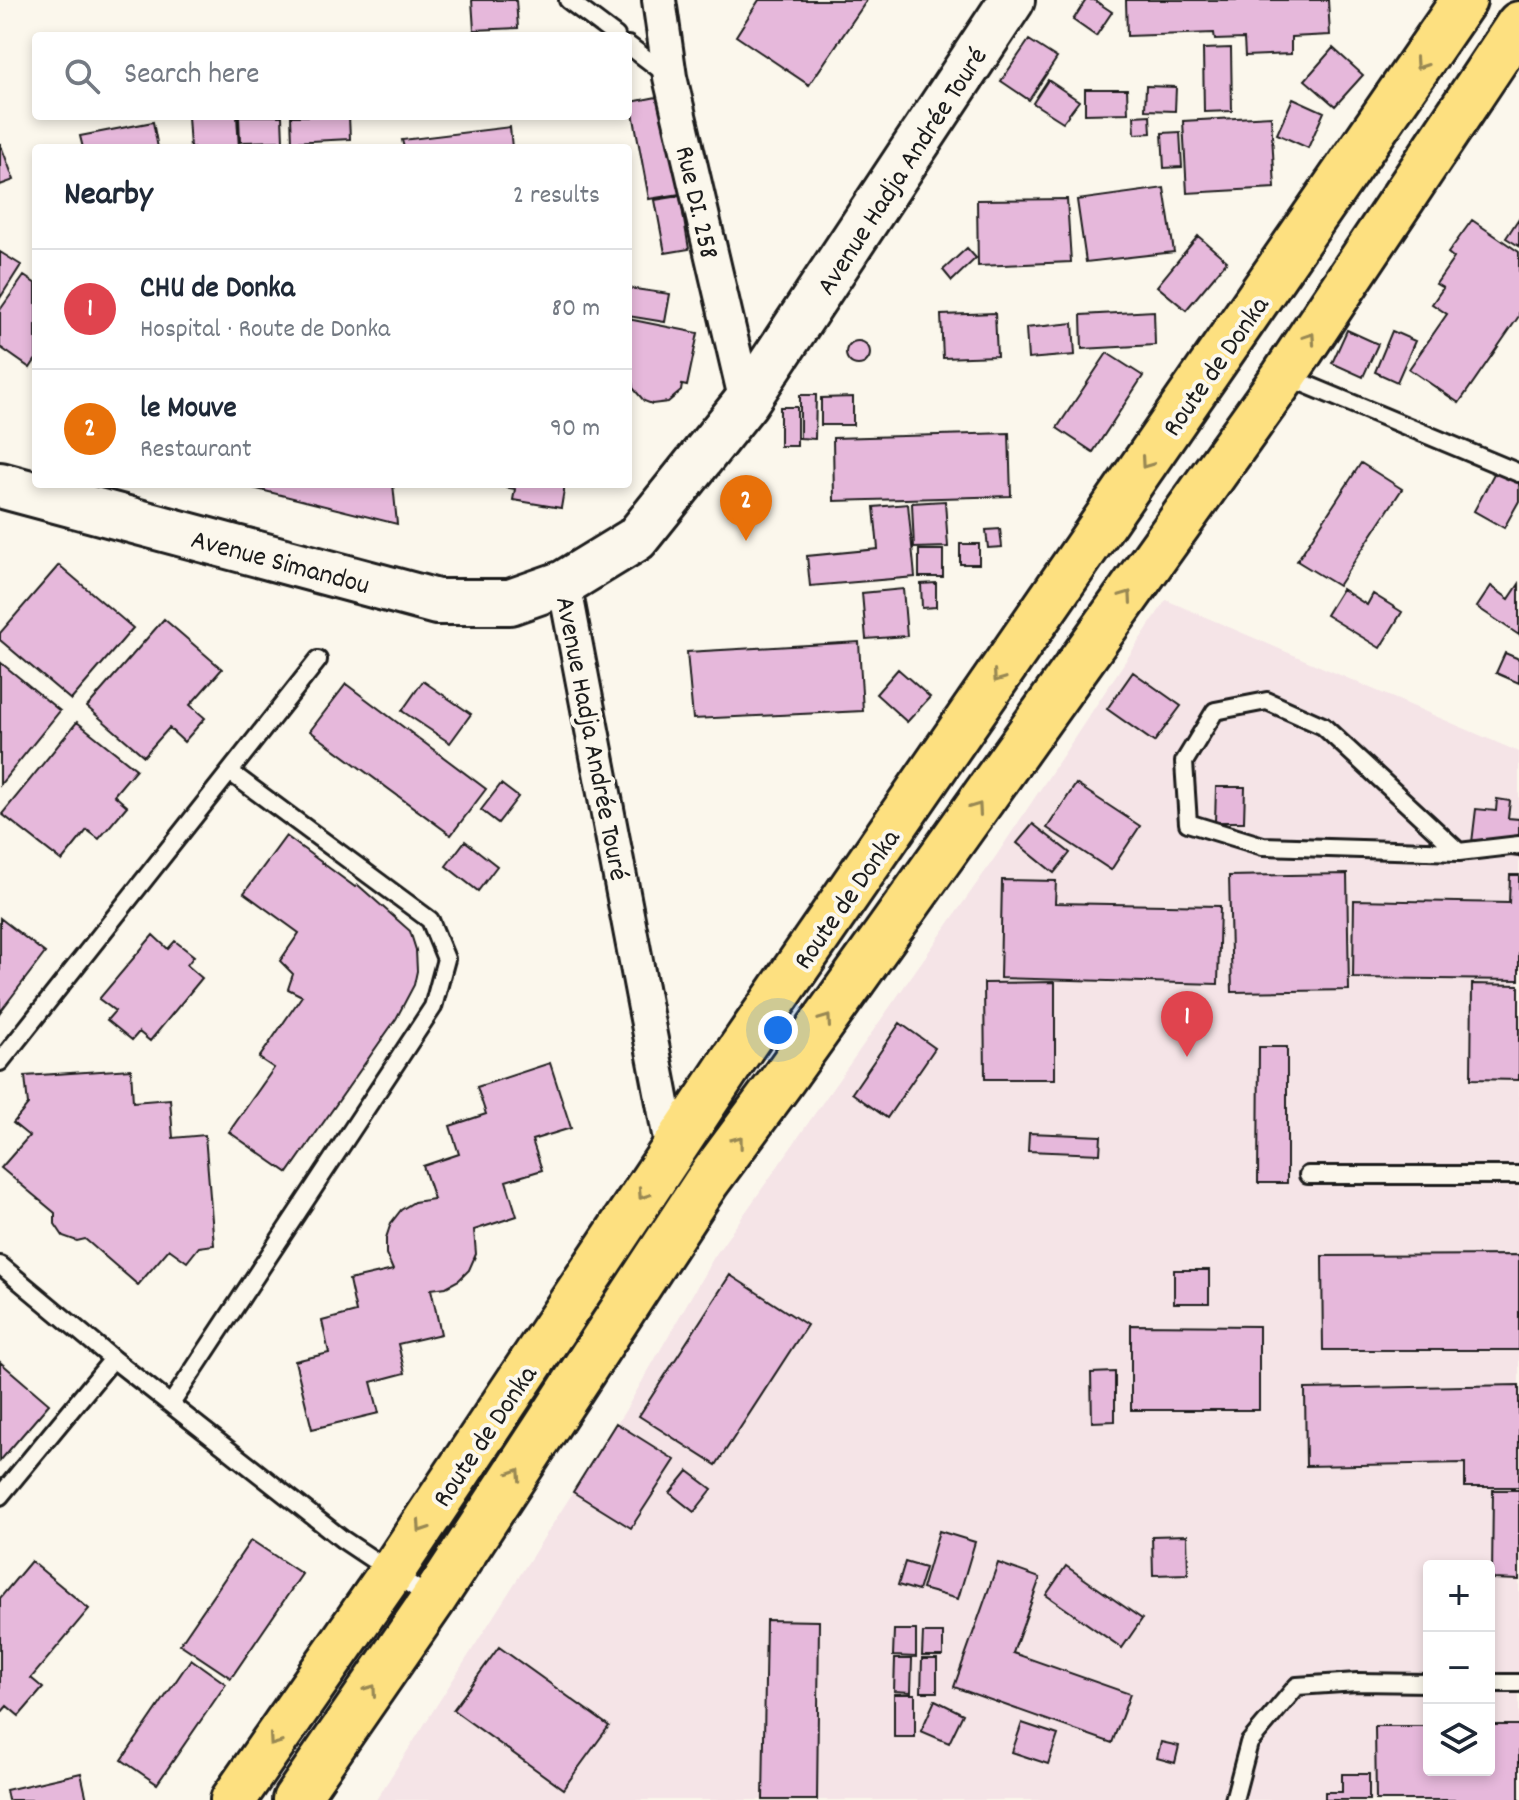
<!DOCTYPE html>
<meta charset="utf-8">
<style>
body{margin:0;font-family:Dekko,sans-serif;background:#f6f6f7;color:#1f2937}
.controls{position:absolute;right:24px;bottom:24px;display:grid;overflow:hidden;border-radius:8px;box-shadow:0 4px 12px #0003}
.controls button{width:72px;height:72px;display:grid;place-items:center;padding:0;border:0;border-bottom:2px solid #e0e1e3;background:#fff;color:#1f2937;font:40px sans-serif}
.you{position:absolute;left:778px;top:1030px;width:28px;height:28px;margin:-20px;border:6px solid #fff;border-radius:50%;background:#1a73e8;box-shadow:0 0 0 12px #1a73e833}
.badge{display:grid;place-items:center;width:52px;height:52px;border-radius:50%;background:#ea580c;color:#fff;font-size:26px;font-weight:700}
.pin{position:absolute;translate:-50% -66px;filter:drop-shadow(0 2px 4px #0008)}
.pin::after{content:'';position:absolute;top:42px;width:28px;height:24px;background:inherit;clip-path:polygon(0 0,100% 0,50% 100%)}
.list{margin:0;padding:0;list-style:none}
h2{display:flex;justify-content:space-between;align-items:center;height:104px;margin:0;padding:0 32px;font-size:34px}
h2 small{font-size:26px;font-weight:400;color:#747a83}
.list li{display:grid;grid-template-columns:52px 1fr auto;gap:24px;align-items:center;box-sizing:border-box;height:120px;padding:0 32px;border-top:2px solid #e0e1e3}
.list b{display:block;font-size:30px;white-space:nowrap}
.list p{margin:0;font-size:26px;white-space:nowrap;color:#747a83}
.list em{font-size:26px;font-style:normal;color:#747a83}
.icon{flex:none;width:44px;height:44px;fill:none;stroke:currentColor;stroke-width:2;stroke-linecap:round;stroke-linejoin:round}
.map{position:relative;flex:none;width:1519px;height:1800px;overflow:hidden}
.search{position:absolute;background:#fff;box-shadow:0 4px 12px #0003;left:32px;top:32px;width:600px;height:88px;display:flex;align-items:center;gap:20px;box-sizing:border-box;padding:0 28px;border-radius:8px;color:#747a83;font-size:30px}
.panel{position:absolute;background:#fff;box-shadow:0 4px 12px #0003;left:32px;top:144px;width:600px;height:344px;border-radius:8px}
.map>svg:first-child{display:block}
</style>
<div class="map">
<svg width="1519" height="1800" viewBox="0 0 1519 1800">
<rect width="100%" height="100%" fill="#fbf7ec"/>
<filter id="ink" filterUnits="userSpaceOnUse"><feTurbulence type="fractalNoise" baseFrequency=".0125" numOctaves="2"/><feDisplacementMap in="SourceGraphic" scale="16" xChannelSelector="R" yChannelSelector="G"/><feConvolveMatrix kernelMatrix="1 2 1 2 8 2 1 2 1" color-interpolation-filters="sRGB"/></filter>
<g filter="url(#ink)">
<path fill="#f5e4e7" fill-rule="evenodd" d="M1166 600 1519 752V1800H376L625 1411 714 1257 996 856ZM1429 1566H1489V1770H1429Z"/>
<path fill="#e6b8db" stroke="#1c1c1c" stroke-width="2" d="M472 0H516L518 28 474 30Z
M759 0H867L809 85 736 36Z
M1086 0H1094L1112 12 1096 36 1073 20Z
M1126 0H1328L1330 35 1291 37V54L1245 56 1244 39 1215 40 1214 33 1127 36Z
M1029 40 1057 58 1029 100 1001 81Z
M1231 48 1232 111 1204 112 1203 49Z
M1333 48 1363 75 1335 106 1305 80Z
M1048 80 1079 101 1063 122 1033 103Z
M1146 86 1176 87 1175 111 1145 110Z
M1085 89H1127L1128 113 1085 114Z
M662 96 680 194 649 199 631 102Z
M1293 98 1324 112 1308 148 1277 134Z
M1150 115 1151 133 1135 134 1134 116Z
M188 116H237L239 148H190Z
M239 116H282L283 141 240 142Z
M291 116H349L350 139 292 142Z
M1271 116 1275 188 1187 193 1183 121Z
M153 122 158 148H83L80 136Z
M510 127 512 148H404L402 140Z
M1180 132 1182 167 1164 168 1162 133Z
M0 143 14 180 0 185Z
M1164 188 1174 252 1086 262 1077 200Z
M680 196 689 249 665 253 655 200Z
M1067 199 1071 262 978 266 977 200Z
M1519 218V246L1506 238Z
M1472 220 1519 252V316L1459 403 1409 369 1447 314 1432 304 1443 288 1436 284 1454 258 1448 253Z
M1198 236 1227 261 1186 310 1157 286Z
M967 248 976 258 952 281 943 270Z
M0 252 21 265 0 298Z
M24 276 36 284V359L30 368 0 347V310Z
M628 288 670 294 665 322 628 316Z
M1154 311 1155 345 1082 349 1081 315Z
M995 313 997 356 943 358 941 315Z
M628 319 698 333 687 386 682 385 681 391 668 402 652 404 644 401 633 388 631 375H628Z
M1073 323 1075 355 1028 359 1026 328Z
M1347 330 1378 344 1363 377 1332 363Z
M1392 331 1415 341 1397 382 1375 372Z
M846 353a12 12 0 1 1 24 0a12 12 0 1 1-24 0Z
M1107 353 1143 376 1093 452 1057 428Z
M800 395H816L815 439 800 438Z
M853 397V425H821V398Z
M780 407H797V446H780Z
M1009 433 1011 496 834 501 833 438Z
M1361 463 1402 489 1338 586 1297 561Z
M1497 468 1519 480V501L1504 528 1474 511Z
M237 484H393L397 524Z
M489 484H565L561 508 513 500 515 489Z
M945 501 948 547 914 548 912 503Z
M908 504 915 577 810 586 807 556 878 549 874 507Z
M1000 529 1002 547 988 548 986 530Z
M960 544H979V564H960Z
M919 550H943V577H919Z
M59 565 133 628 71 700 0 640V633Z
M936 583V607L922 608 921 584Z
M1519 584V635L1477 607 1491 586 1509 599Z
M903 589 907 636 866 639 862 593Z
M1342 589 1367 605 1373 594 1402 612 1380 648 1326 615Z
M164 619 222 669 190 705 205 718 184 742 169 728 144 756 87 707Z
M859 642 863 711 693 719 687 652Z
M1505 653 1519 659V683L1496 673Z
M0 662 60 711 0 785Z
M898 669 930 697 907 722 876 694Z
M1133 672 1181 706 1154 742 1107 709Z
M423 681 471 714 450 743 402 711Z
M346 684 486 789 451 835 310 731Z
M77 722 136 769 114 795 127 806 99 839 87 830 62 861 2 814Z
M501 784 518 797 498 823 481 810Z
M1076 784 1140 826 1111 870 1047 828Z
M1216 787H1245L1244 822H1215Z
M1497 799 1510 801 1508 818 1519 819V857L1471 851 1476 809 1496 811Z
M1033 824 1070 853 1054 873 1017 843Z
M286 836 355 887 358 885 410 931 416 950 417 971 414 985 396 1019 288 1173 229 1132 274 1068 259 1058 302 996 288 989 293 974 280 961 299 933 244 893Z
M465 841 497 866 478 891 446 866Z
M1347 874 1349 990 1232 992 1229 876Z
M1510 875H1519V980L1353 978 1354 900 1509 903Z
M1002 880 1056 881 1055 903 1220 906 1218 984 1000 978Z
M0 918 45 953 0 1012Z
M153 935 168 949 175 941 194 956 187 965 202 978 150 1041 139 1032 132 1040 107 1020 115 1011 99 999Z
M1055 982V1079H985L984 983Z
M1472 984 1519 985V1080L1471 1079Z
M900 1023 935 1048 887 1118 852 1093Z
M1259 1047H1287V1183H1258Z
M550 1063 571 1128 532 1140 542 1170 506 1181 517 1216 474 1230 476 1254 469 1270 459 1280 446 1287 431 1289 441 1334 398 1344 405 1373 371 1382 379 1413 312 1429 295 1361 329 1353 322 1321 356 1312 349 1280 393 1270 386 1254V1238L391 1223 401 1210 414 1202 434 1199 423 1166 459 1154 450 1126 486 1114 477 1087Z
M131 1069 133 1102 170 1099 173 1138 205 1135 214 1245 199 1247 187 1262 169 1249 138 1285 85 1239 77 1241 63 1236 55 1224V1213L1 1168 29 1136 13 1123 28 1105 25 1076Z
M1029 1133 1101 1136 1100 1154 1028 1151Z
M1519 1255V1350H1323L1322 1256Z
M1174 1270H1209V1303H1174Z
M730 1275 807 1325 716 1465 639 1416Z
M1131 1325 1259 1326V1410H1131Z
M0 1362 49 1404 0 1461Z
M1115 1372V1421L1092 1422 1091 1373Z
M1519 1385V1487H1465V1463L1306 1466 1305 1389Z
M616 1423 675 1460 631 1528 573 1492Z
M688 1471 712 1489 694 1512 670 1493Z
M1493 1490H1519V1580L1492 1579Z
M939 1531 975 1542 958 1599 922 1589Z
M1187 1535 1188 1574 1153 1575 1152 1536Z
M251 1540 302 1574 231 1678 180 1644Z
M31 1561 89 1609 31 1678 43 1688 19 1716 7 1706 0 1714V1598Z
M905 1562 925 1568 918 1591 898 1585Z
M998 1563 1040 1578 1013 1653 1130 1694 1112 1743 954 1687Z
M1066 1566 1142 1619 1122 1648 1046 1595Z
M766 1620 819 1621 817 1800H763Z
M894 1630H916V1657L893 1656Z
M923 1633H943V1656H922Z
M499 1647 609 1726 563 1789 453 1710Z
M191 1659 226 1684 157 1784 122 1760Z
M895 1659H912L911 1692 894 1691Z
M922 1659H937V1692H921Z
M894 1694H915V1737H894Z
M935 1700 963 1714 949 1743 921 1731Z
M1022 1723 1058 1735 1048 1764 1012 1752Z
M1489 1725H1519V1800H1376L1375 1726H1429V1770H1489Z
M1161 1742 1179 1746 1175 1763 1157 1758Z
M81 1773 87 1800H8L6 1790Z
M1342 1774H1369V1800H1325V1792H1342Z"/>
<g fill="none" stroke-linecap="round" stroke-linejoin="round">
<defs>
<path id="lane" d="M568 0 616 36
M628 45 669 76
M1286 376 1519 473
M1459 852 1323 726 1267 701 1215 711 1184 762 1188 823 1263 846 1459 852 1519 845
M0 1062 318 660
M1308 1175H1519
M0 1265 113 1359 342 1539 432 1599
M171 1404 433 1007 446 959 430 920 230 772
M0 1496 113 1359
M1489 1683H1519
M1234 1800 1249 1743 1297 1686 1357 1682 1429 1683"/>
<path id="street" d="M659 0 670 77 746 402
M564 583 672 1150"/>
<path id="secondary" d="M0 485 437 602H510L564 583 636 539 746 402 1012 0"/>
<path id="primary" d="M233 1800 391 1573 733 1060 1464 0
M295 1800 433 1600 706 1183 780 1083 1284 376 1519 24"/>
</defs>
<use href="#lane" stroke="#1c1c1c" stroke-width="22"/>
<use href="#street" stroke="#1c1c1c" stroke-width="38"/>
<use href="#secondary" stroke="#1c1c1c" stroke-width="50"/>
<use href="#primary" stroke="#1c1c1c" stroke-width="50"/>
<use href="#lane" stroke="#fbf7ec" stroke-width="16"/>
<use href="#street" stroke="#fbf7ec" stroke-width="32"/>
<use href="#secondary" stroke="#fbf7ec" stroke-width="44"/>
<use href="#primary" stroke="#fde080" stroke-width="44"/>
</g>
<defs><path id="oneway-chevron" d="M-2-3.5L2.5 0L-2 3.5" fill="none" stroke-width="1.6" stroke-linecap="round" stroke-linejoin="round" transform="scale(2)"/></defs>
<g stroke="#988853">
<use href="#oneway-chevron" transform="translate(1420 64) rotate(124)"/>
<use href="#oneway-chevron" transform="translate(1310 338) rotate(-56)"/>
<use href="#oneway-chevron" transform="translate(1146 463) rotate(125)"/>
<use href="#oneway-chevron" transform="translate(1127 596) rotate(-55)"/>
<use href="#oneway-chevron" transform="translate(998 677) rotate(125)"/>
<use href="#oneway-chevron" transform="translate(977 808) rotate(-55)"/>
<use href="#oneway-chevron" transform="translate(826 1020) rotate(-55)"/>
<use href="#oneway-chevron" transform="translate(738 1141) rotate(-53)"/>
<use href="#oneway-chevron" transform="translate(643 1194) rotate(124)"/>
<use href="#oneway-chevron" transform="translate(516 1474) rotate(-57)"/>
<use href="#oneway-chevron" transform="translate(422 1527) rotate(124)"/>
<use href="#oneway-chevron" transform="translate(371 1690) rotate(-55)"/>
<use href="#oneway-chevron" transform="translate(274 1741) rotate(125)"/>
</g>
</g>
<g text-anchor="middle" stroke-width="8" stroke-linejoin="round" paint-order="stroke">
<g font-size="28" fill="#1c1c1c" stroke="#fbf7ec">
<text transform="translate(900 170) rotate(-57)" y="10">Avenue Hadja Andrée Touré</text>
<text transform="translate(699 202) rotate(77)" y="10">Rue DI. 258</text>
<text transform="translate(1214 365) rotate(-55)" y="10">Route de Donka</text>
<text transform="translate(281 560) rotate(15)" y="10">Avenue Simandou</text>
<text transform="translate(594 738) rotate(79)" y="10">Avenue Hadja Andrée Touré</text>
<text transform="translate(845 898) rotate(-55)" y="10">Route de Donka</text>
<text transform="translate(483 1435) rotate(-56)" y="10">Route de Donka</text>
</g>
</g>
</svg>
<div class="controls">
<button>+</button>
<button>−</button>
<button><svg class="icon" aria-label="layers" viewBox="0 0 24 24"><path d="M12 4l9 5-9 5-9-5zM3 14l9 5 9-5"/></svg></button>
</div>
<div class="you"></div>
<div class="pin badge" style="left:1187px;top:1057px;background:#e0444e">1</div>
<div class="pin badge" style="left:746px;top:541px;background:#e8710a">2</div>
<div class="search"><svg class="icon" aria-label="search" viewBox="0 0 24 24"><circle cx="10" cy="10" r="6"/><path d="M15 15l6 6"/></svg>Search here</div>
<section class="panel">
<h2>Nearby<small>2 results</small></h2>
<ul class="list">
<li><span class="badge" style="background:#e0444e">1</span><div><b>CHU de Donka</b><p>Hospital · Route de Donka</p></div><em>80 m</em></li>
<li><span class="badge" style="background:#e8710a">2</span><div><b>le Mouve</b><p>Restaurant</p></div><em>90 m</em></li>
</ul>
</section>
</div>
